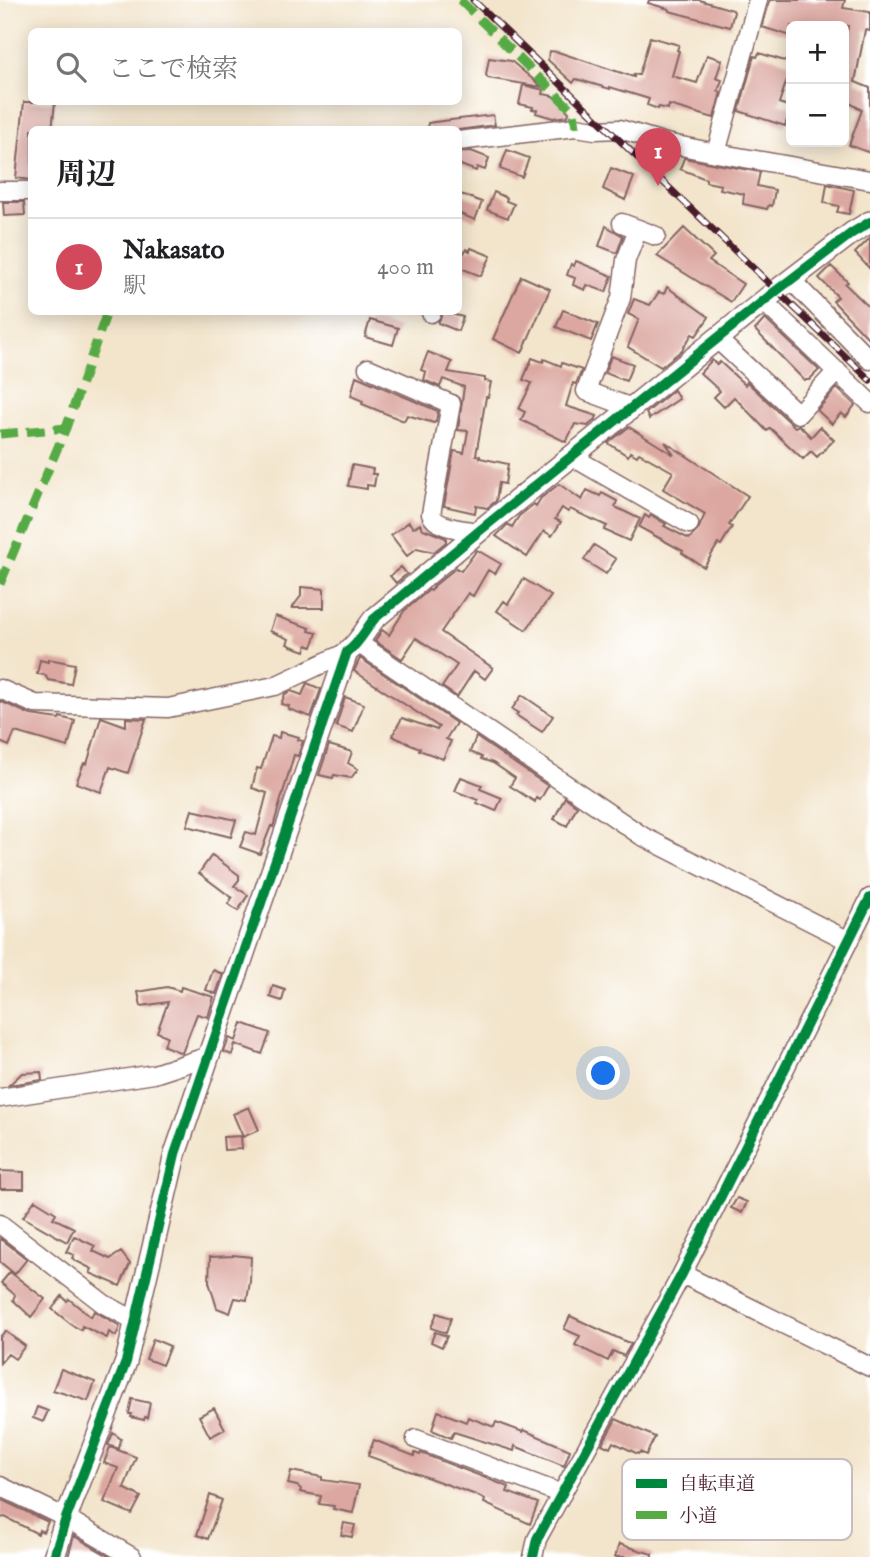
<!DOCTYPE html>
<html lang="ja">
<meta charset="utf-8">
<style>
body{margin:0;font-family:"IM FELL English","Noto Serif JP",serif;background:#f2f2f2;color:#202124}
.controls{position:absolute;right:21px;top:21px;display:grid;overflow:hidden;border-radius:10px;box-shadow:0 4px 18px #0003}
.controls button{width:63px;height:63px;display:grid;place-items:center;padding:0;border:0;border-bottom:2px solid #e0e0e0;background:#fff;color:#202124;font:35px sans-serif}
.you{position:absolute;left:604px;top:1074px;width:24px;height:24px;margin:-18px;border:5px solid #fff;border-radius:50%;background:#1a73e8;box-shadow:0 0 0 10px #1a73e833}
.badge{display:grid;place-items:center;width:46px;height:46px;border-radius:50%;background:#d1495b;color:#fff;font-size:23px;font-weight:700}
.pin{position:absolute;translate:-50% -58px;filter:drop-shadow(0 2px 4px #0008)}
.pin::after{content:'';position:absolute;top:37px;width:24px;height:21px;background:inherit;clip-path:polygon(0 0,100% 0,50% 100%)}
.list{margin:0;padding:0;list-style:none}
h2{display:flex;justify-content:space-between;align-items:center;height:91px;margin:0;padding:0 28px;font-size:30px}
h2 small{font-size:23px;font-weight:400;color:#757577}
.list li{display:grid;grid-template-columns:46px 1fr auto;gap:21px;align-items:center;box-sizing:border-box;height:98px;padding:0 28px;border-top:2px solid #e0e0e0}
.list b{display:block;font-size:26px;white-space:nowrap}
.list p{margin:0;font-size:23px;white-space:nowrap;color:#757577}
.list em{font-size:23px;font-style:normal;color:#757577}
.icon{flex:none;width:38px;height:38px;fill:none;stroke:currentColor;stroke-width:2;stroke-linecap:round;stroke-linejoin:round}
.map{position:relative;flex:none;width:870px;height:1557px;overflow:hidden}
.search{position:absolute;background:#fff;box-shadow:0 4px 18px #0003;left:28px;top:28px;width:434px;height:77px;display:flex;align-items:center;gap:18px;box-sizing:border-box;padding:0 24px;border-radius:10px;color:#757577;font-size:26px}
.panel{position:absolute;background:#fff;box-shadow:0 4px 18px #0003;left:28px;top:126px;width:434px;height:189px;border-radius:10px}
.map>svg:first-child{display:block}
</style>
<div class="map">
<svg width="870" height="1557" viewBox="0 0 870 1557">
<rect width="100%" height="100%" fill="#fff"/>
<filter id="ink" filterUnits="userSpaceOnUse"><feTurbulence type="fractalNoise" baseFrequency=".0143" numOctaves="2"/><feDisplacementMap in="SourceGraphic" scale="14" xChannelSelector="R" yChannelSelector="G"/><feConvolveMatrix kernelMatrix="1 2 1 2 8 2 1 2 1" color-interpolation-filters="sRGB"/></filter>
<filter id="wash" filterUnits="userSpaceOnUse"><feTurbulence type="fractalNoise" baseFrequency=".00686" numOctaves="4" result="noise"/><feDisplacementMap in="SourceGraphic" scale="28" xChannelSelector="R" yChannelSelector="G"/><feGaussianBlur stdDeviation="1.57" result="paint"/><feColorMatrix in="noise" values="0 0 0 0 0 0 0 0 0 0 0 0 0 0 0 0 0 1.4 0 .05"/><feComposite in="paint" operator="in"/></filter>
<g filter="url(#wash)">
<rect width="100%" height="100%" fill="#f3e5cc"/>
<g id="blocks">
<path fill="#dca7a0" d="M649 0H699L733 10 734 12 730 27 669 11V9L648 3Z
M770 0H845L843 8 870 12V31L865 30 855 82 870 88V153L849 145 862 110 848 102 846 108H844V49L848 26H791V36L762 27Z
M650 37 679 45 677 50 679 51 672 76 697 83 707 55 722 60 716 78 722 80 718 91 721 92 714 118 669 105 668 109 659 107 658 109 647 105 649 99 610 87V89L576 79 573 83 548 60 550 51 558 52 634 77V74L639 75Z
M759 53 791 63V82L787 80 779 103 791 107 785 126 739 111 754 56 757 57Z
M489 58 511 61 542 87 488 78 486 75Z
M523 85 544 90 543 94 553 96 569 112 568 116 553 118 536 113 537 110 532 109 533 107 519 104Z
M24 102H55L52 130H32V180L16 178Z
M493 115 495 125 458 130H428V123L434 122Z
M507 150 529 158 522 177 500 169Z
M471 151 489 158 485 170 477 167 476 171 458 164V152Z
M684 158 760 172 757 186 775 190 772 206 769 205 767 209 743 204 744 194 720 189 721 185 706 182V179L680 169Z
M611 168 634 177 625 200 603 189Z
M827 184 854 190 849 214 837 212 839 206 824 203Z
M494 192 507 198 506 201 514 204 508 218 487 210Z
M458 193 482 202 475 220 458 213Z
M3 202H24L25 215 4 216Z
M606 226 623 236 617 253 599 246Z
M684 228 714 256 709 261 743 284 731 302 657 256Z
M870 238V269L855 253Z
M471 248 491 256 481 276 458 267V251L464 253 466 249 470 251Z
M576 261 612 276 606 292 587 285 585 290 573 285 575 278 567 275 571 264 574 266Z
M831 266 848 282 845 284 870 308V340L833 301 838 297 819 278Z
M521 276 550 289 522 353 493 339Z
M667 287 709 317 696 336 692 334 682 350 661 367 628 347 639 319 628 314 634 299 650 305 659 292 664 294Z
M563 310 598 324 591 341 556 327Z
M443 312 463 317 458 331 438 323Z
M765 319 819 370 809 380H804L755 330Z
M370 320 398 328 393 345 365 337Z
M428 352 452 362 448 372 485 378V381L491 382 488 397H486L476 455 480 456V458L508 464 505 484 499 483 496 501 487 508 476 506 475 513 444 506 454 451 464 453 468 431 458 430 464 387 443 379 440 387 424 380 426 372 421 370Z
M611 356 633 364 626 381 605 373Z
M532 358 543 362 544 359 561 366 562 363 582 370 576 384 573 383 566 406 597 416 596 419 588 426 575 424 566 442 521 420 525 412 519 409 532 383 523 380Z
M712 360 717 365 720 362 745 385 747 382 795 427 799 425 811 437 820 427 834 440 817 457 811 451 803 459 770 428 767 431 734 397 724 407 714 397 720 391 700 373Z
M356 376 438 411 436 421 434 423 407 415 404 421 362 404 363 401 351 396Z
M837 388 855 405 846 417 841 413 832 424 817 410Z
M674 390 679 399 649 419 646 413Z
M629 427 674 455 665 442 748 496 729 525 732 527 721 545 718 544 704 567 682 553 683 551 639 527 645 515 649 518 651 515 666 524 664 526 689 539 698 530 705 514 663 489 673 472 639 453 637 456 630 452 628 456 608 443Z
M352 465 373 469 372 474H376L374 486 367 485V489L348 486Z
M559 484 582 500 587 490 600 496 602 493 617 501 615 507 640 519 629 541 604 530 607 526 570 509 568 512 562 508 555 519 561 522 552 536 544 531 527 557 496 536 508 524 512 527 519 516 534 504 536 506 541 498Z
M409 522 413 528 420 524 423 529 446 538V542L434 552 417 548 407 556 391 535Z
M594 545 616 559 606 574 584 560Z
M477 550 501 564 495 574 488 570 473 596 468 593 441 632 493 668 485 679 474 671 457 697 442 687 457 665 416 638 402 659 375 641 382 630 389 635 404 611 429 590 431 591 435 585 456 568 461 571Z
M401 567 407 574 396 583 390 576Z
M524 579 551 596 526 630 497 611 504 601 508 604Z
M301 587 324 589V608H292L301 596Z
M275 616 310 628 309 631 317 633 312 647 307 645 305 651 291 646 287 644 289 639 270 631Z
M360 658 456 723 446 739 451 741 443 759 419 750 420 748 392 736 402 718 437 730 439 727 354 671Z
M48 659 75 664 71 684 48 680 45 675 37 674 40 660 48 662Z
M307 683 321 689 311 717 288 709 289 706 281 704 285 694 291 691 302 695Z
M522 695 553 716 542 732 516 715 518 713 512 709Z
M345 697 364 704 353 732 336 726Z
M0 701 31 715 59 719 60 717 75 721 68 747 15 732 9 746 0 742Z
M101 717 126 726V718L146 719 128 773 110 767 101 792 76 783 84 763 87 764Z
M280 732 299 737 298 740 303 741 298 756 294 755 273 827 271 826 260 854 240 847 246 832 256 835 267 793 252 788 257 768 261 769 272 736 279 738Z
M476 737 548 786 540 800 536 798 535 802 510 786 515 778 493 763 481 759 482 757 470 752Z
M329 745 352 752 348 763 358 769 351 778 334 775 333 778 319 775Z
M461 777 482 785 480 789 502 798 496 811 477 803 478 800 455 791Z
M565 797 577 806 567 826 554 819Z
M192 810 236 820 231 837 187 826Z
M212 855 239 875V880L234 886 248 895 238 911 228 904 232 898 199 873Z
M213 970 223 974 216 994 206 990Z
M273 986 285 990 282 1001 270 997Z
M167 987 180 991 181 987 214 997 208 1017 197 1014 182 1053 164 1046 167 1036 157 1032 168 1002 141 1006 138 992Z
M242 1023 270 1033 262 1054 235 1044 232 1055 224 1052 229 1038 236 1041Z
M41 1072 42 1080 9 1085 22 1073Z
M249 1107 259 1130 243 1137 233 1114Z
M241 1136 242 1149 224 1150 223 1137Z
M0 1171 24 1172V1189H0Z
M737 1198 747 1202 742 1213 731 1208Z
M35 1200 56 1213 53 1218 74 1228 67 1242 23 1217Z
M74 1236 95 1246 93 1251 110 1259 121 1252 130 1264 120 1286 90 1273 92 1269 76 1261 72 1258 74 1255 66 1252Z
M0 1238 27 1259 15 1274 0 1262Z
M233 1255 251 1257 250 1282 247 1300 235 1298 230 1313 217 1308 209 1282 210 1257 233 1256Z
M10 1272 45 1299 31 1317 13 1300 15 1295 1 1283Z
M62 1296 67 1301 69 1299 91 1317 94 1311 120 1326 116 1336 109 1332 107 1338 82 1326 81 1330 72 1325 52 1309Z
M437 1313 451 1318 446 1333 431 1328Z
M570 1316 631 1344 624 1356 613 1351 608 1361 575 1345 580 1336 564 1329Z
M5 1331 25 1346 15 1359 8 1354 0 1363V1337Z
M435 1332 447 1336 442 1347 431 1342Z
M153 1339 170 1346 162 1365 146 1359Z
M61 1369 95 1382 88 1401 53 1390Z
M132 1399 150 1403 147 1418 145 1417 144 1420 131 1417 132 1414H129Z
M37 1407 48 1411 43 1422 33 1418Z
M214 1408 225 1429 210 1437 199 1416Z
M438 1411 466 1422 468 1417 494 1427 496 1422 523 1432 524 1430 570 1450 564 1466 515 1446 514 1451 454 1432 451 1438 432 1430Z
M616 1419 655 1437 646 1455 640 1452 638 1454 613 1442 610 1448 602 1444Z
M113 1433 121 1439 119 1449 108 1445Z
M374 1440 414 1456 415 1453 420 1455 421 1453 509 1487 507 1492 538 1503 530 1524 484 1503 485 1500 476 1495 368 1456Z
M110 1447 136 1457 124 1488 141 1497 132 1514 104 1502 118 1468 104 1463Z
M291 1471 322 1477V1480L359 1485 353 1513 333 1509 334 1506 319 1504 321 1496 300 1492 301 1489 297 1486 288 1484Z
M210 1495 222 1500 208 1539 197 1535Z
M0 1499 48 1522 43 1532 39 1530 38 1534 5 1517 0 1518Z
M344 1523 355 1525 352 1537 341 1535Z
M74 1536 110 1557H68Z
M619 1544 652 1554V1557H615Z"/>
</g>
</g>
<g filter="url(#ink)">
<use href="#blocks" fill-opacity="0" stroke="#856463" stroke-width="2"/>
<g fill="none" stroke-linecap="round" stroke-linejoin="round">
<defs>
<path id="minor" d="M458 141 576 127 595 130 620 129 666 143 716 153 870 180
M716 153 758 0
M0 191H32
M622 223 638 229 626 260 621 298 586 391 632 408
M638 229 656 236
M791 280 870 360
M764 302 870 403
M431 313 432 312
M717 339 798 414 837 371
M368 368 451 404 431 514C436 529 464 529 478 532
M571 456 689 524
M358 643 642 836 849 941
M0 689 35 704 168 708 275 686 347 652
M0 1098 154 1074 209 1056
M0 1224 104 1304 134 1320
M682 1274 870 1367
M416 1439 562 1494
M0 1486 66 1518 132 1557
M533 1557 537 1539 682 1274 870 898"/>
<path id="tertiary" d="M54 1557 66 1518 126 1362 175 1154 347 652C359 644 365 630 374 619L478 532 776 291 852 233 870 222"/>
</defs>
<use href="#minor" stroke="#856463" stroke-width="21"/>
<use href="#tertiary" stroke="#856463" stroke-width="24"/>
<use href="#minor" stroke="#fff" stroke-width="18"/>
<use href="#tertiary" stroke="#fff" stroke-width="21"/>
<defs>
<path id="rail" d="M473 0 870 380"/>
</defs>
<use href="#rail" stroke="#4a1f2b" stroke-width="7"/>
<use href="#rail" stroke="#fff" stroke-width="4.5" stroke-dasharray="13" stroke-linecap="butt"/>
<path stroke="#57aa44" stroke-width="9" stroke-dasharray="18 9" stroke-linecap="butt" d="M460 0 574 112 576 127
M0 434 66 428
M0 584 66 428 107 312"/>
<defs>
<path id="cycleway" d="M54 1557 66 1518 126 1362 175 1154 347 652C359 644 365 630 374 619L478 532 776 291 852 233 870 222
M533 1557 537 1539 682 1274 870 898"/>
</defs>
<use href="#cycleway" stroke="#fff" stroke-width="15"/>
<use href="#cycleway" stroke="#00873e" stroke-width="10"/>
</g>
</g>
<rect x="622" y="1459" width="230" height="81" rx="10" fill="#fff" stroke="#c9bcbf" stroke-width="2"/>
<rect x="636" y="1479" width="31" height="9" fill="#00873e"/>
<rect x="636" y="1511" width="31" height="8" fill="#57aa44"/>
<g font-size="19" fill="#4a1f2b">
<text x="679" y="1490">自転車道</text>
<text x="679" y="1522">小道</text>
</g>
</svg>
<div class="controls">
<button>+</button>
<button>−</button>
</div>
<div class="you"></div>
<div class="pin badge" style="left:658px;top:186px">1</div>
<div class="search"><svg class="icon" aria-label="search" viewBox="0 0 24 24"><circle cx="10" cy="10" r="6"/><path d="M15 15l6 6"/></svg>ここで検索</div>
<section class="panel">
<h2>周辺<small></small></h2>
<ul class="list">
<li><span class="badge">1</span><div><b>Nakasato</b><p>駅</p></div><em>400 m</em></li>
</ul>
</section>
</div>
